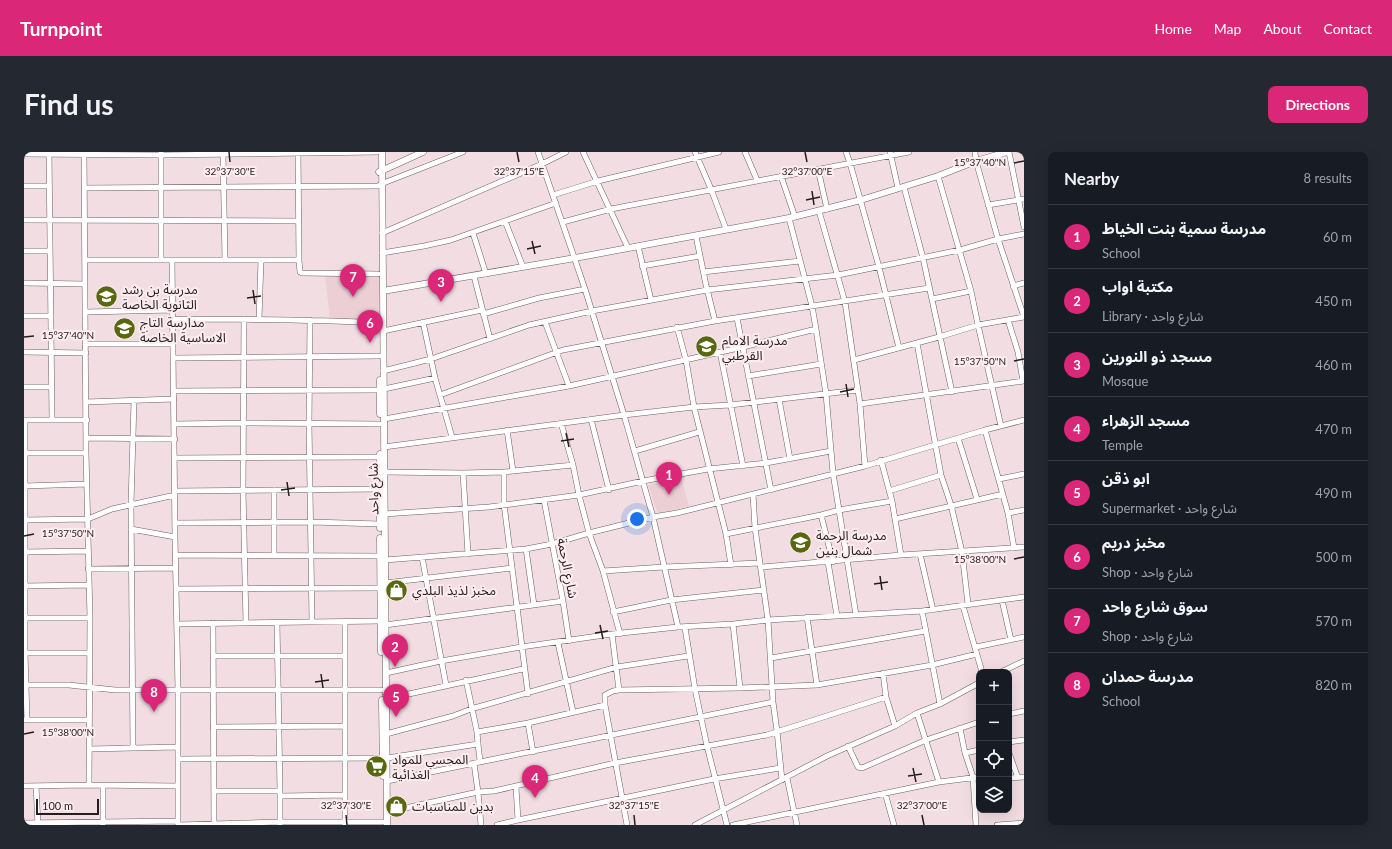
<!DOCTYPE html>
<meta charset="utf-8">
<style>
body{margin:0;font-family:Lato,"Noto Sans Arabic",sans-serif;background:#242831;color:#f1f3f6}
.controls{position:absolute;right:12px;bottom:12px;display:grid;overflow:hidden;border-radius:8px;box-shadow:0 4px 16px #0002}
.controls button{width:36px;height:36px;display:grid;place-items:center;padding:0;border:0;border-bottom:1px solid #363941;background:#171b24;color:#f1f3f6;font:20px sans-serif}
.scale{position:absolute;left:12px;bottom:10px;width:63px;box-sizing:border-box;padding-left:4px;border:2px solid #241c1e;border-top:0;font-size:11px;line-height:14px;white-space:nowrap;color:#241c1e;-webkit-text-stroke:3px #fdecf0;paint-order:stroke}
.you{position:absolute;left:613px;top:367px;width:14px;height:14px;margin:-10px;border:3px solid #fff;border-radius:50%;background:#1a73e8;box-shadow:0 0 0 6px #1a73e833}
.badge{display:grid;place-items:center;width:26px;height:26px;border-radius:50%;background:#db2777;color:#fff;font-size:13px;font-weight:700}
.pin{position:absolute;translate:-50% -33px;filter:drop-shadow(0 1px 2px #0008)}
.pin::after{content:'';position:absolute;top:21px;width:14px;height:12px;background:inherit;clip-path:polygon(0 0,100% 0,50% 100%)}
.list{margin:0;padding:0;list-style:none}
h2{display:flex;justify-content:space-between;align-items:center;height:52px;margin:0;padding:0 16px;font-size:17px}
h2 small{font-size:13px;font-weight:400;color:#9ea1a6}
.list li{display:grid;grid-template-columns:26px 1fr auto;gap:12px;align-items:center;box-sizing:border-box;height:64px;padding:0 16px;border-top:1px solid #363941}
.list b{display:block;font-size:15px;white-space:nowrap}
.list p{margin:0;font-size:13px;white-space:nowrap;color:#9ea1a6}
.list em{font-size:13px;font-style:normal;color:#9ea1a6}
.icon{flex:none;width:22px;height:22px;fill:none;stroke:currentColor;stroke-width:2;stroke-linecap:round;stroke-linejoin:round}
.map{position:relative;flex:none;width:1000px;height:673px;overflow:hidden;border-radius:8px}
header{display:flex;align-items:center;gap:24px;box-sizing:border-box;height:56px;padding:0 20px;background:#db2777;color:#fff}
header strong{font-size:19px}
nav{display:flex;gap:22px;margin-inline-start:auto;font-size:14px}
.intro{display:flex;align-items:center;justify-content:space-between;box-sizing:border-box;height:96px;padding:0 24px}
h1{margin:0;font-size:28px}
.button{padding:10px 18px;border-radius:8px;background:#db2777;color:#fff;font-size:14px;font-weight:700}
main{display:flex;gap:24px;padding:0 24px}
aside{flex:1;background:#171b24;border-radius:8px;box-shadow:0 4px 16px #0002}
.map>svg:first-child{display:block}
</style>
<header>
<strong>Turnpoint</strong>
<nav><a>Home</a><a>Map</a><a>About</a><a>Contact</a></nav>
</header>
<div class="intro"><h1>Find us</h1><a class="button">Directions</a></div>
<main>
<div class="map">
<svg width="1000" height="673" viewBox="0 0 1000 673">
<rect width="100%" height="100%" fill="#f2dde2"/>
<path fill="#eccfd5" d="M301 122H355L356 170 306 168Z
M657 326 665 354 634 362 624 333Z"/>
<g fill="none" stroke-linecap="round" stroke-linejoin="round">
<defs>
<path id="minor" d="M25 0 28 267
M60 0 62 301 66 466 65 633
M274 0 275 108 276 120 278 121 354 122
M514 0 561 137 600 263 629 365 654 475
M559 0 604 96
M671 0 687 37 702 77
M721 0 733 28
M822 0 826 11 855 115 875 196
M866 0 874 36
M951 0 952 9 974 87 1000 165
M985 0 1000 75
M137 1V108
M199 1 201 108
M0 2 137 3 354 0
M794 17 803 57
M757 24 771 65
M914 24 947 139 954 173 977 274
M0 34H25
M880 35 899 106 928 240
M60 36 354 34 357 32 439 0
M529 43 574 29 695 0
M964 53 1000 47
M795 59 821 150 836 252 841 314
M765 66 788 154 792 177 802 242 809 321 832 463
M0 68 275 69
M481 69 499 115
M539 70 587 57 885 0
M358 81 518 12 542 0
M449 81 462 122
M672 84 682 133 691 169
M614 94 627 148
M0 99H26
M358 101 400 94 427 88 532 51
M61 108H275
M148 108 151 385 154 538V673
M618 114 676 104
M679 120 776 109
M450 124 466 187
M0 131 61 132
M989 134 1000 131
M908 147 947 139
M62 160 149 158
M459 162 515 146 561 137
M0 164H27
M713 166 747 338
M149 167C218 167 286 167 355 171
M220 167 219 338 222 471
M235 167 237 108
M286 168 285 271 288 470
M984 168 994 200 999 229
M399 170 411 226 428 285
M521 170 545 234
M653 175 662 208 670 255 702 382 707 413
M359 179 458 158
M893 191 917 323 927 353 938 400 944 452
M61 192H149
M0 200 62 201
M696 200 719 314
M150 206 355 204
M830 208 915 185 954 173 1000 165
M359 219 407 207 505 173 568 159 683 138 814 123 936 98 974 87 1000 82
M724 224 797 212
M0 235H28
M360 237 411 226
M151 239 355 238
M416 243 539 198 691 169 905 136
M755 247 766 307
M62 250 150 247
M836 252 1000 229
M360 267 545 234 719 195 792 177
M567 267 585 338
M0 268H63
M1 268V501L3 568
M537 271 549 313 555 343 565 381 579 419 596 482
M151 272 219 271 356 272
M483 278 489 319
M961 278 984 361 990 396
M63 286 151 287
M934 286 953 347
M360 295 600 263 670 255 706 253 834 238
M611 299 675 280
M0 301H62
M151 306 356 305
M857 308 868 349 877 403
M360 320 439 321 480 320 549 313
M480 320V352L504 542
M439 321 444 402
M975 327 1000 322
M0 334 63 332
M151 339 356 337
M865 339 917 323
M729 342 731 376 744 468 749 550 753 579 758 628
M520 348 539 449 545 489
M984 361 1000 358
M360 362 465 355 555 343 619 329 684 317 742 311 807 299
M797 363 809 410
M871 367 979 342
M0 368 64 367 88 357 151 343
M151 371 287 370 356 372
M107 377 151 385
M702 382 797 363 815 358 868 349
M502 397 510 453
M0 400 63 399
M896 402 909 458
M151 403 356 404
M250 403V338
M398 405 422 533
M361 408 502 397 528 392 565 381 629 365 653 361 841 314 961 278 1000 268
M804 410 813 464
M737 415 877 403 1000 395
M64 417 152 416
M579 419 640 415 736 411
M361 431 488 416
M0 434 65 433
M152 437 356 436
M978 448 987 488
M939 454 958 520
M898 459 916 552
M589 460 647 448 740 438
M783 465 793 533
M0 466H66
M321 470V672
M189 471 190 673
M253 471 256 639V672
M153 472 357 469
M709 472 716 536
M361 473 539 449
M661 476 671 537 683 594 703 673
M588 482 595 538
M534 491 549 560
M952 495 1000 485
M0 501H65
M189 504H321
M747 506 901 479
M977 520 1000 509
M362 521 417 509 497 495 588 482 654 475 709 472 744 468 898 459 1000 445
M859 521 862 545 871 574
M442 528 453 580 454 592 456 609
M0 533H45L91 538H357
M362 547 499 517
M893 561 915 630
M985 562 1000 559
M0 568H65
M504 571 509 600
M189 575 321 574
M936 576 941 601 949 625 952 673
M453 580 504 571 581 553
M362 582 429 564 447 557 593 515 664 504
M985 590 1000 588
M824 594 834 615 838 616 902 588 955 570
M109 596 107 352 110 249
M65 597 154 595
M941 601 955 598
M985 601 994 626
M363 606 454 592
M154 607 359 606
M450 611 454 640 457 673
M763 626 773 673
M985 626 1000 625
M363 629 749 550
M79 633V672
M0 634 65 633 154 634
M12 634 14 673
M492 635 494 668
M190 639H256
M861 641 870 673
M256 644 321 643
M363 660 454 640 470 639 591 611 743 583 862 545
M0 671 154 669
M154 673 255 670H359
M473 673 494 668 690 627 756 616
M603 673 581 553V543L589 539 595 538 716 536 793 533 908 513 953 502
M671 673 803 604 871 574 893 561 916 552 955 531
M709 673 915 630 955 625
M973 673 1000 671"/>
<path id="tertiary" d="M358 0 363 673
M355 20 399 0
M359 139 551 106 765 66 837 48 914 24 952 9 983 0
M356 228V262
M356 302V376
M356 386 357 500
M358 548 359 624"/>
</defs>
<use href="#minor" stroke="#6f5e62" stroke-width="6"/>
<use href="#tertiary" stroke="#6f5e62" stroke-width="7"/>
<use href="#minor" stroke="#fff" stroke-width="5"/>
<use href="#tertiary" stroke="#fff" stroke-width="6"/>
</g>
<path fill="none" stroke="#241c1e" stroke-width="1.5" d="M205 0 206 10M493 0 495 10M781 0 783 10M990 11 1000 9M788 39 790 53M782 48 796 45M508 89 511 102M503 97 517 94M229 138 231 152M223 146 237 144M0 185 10 184M990 209 1000 207M822 232 824 245M816 240 830 237M542 281 545 295M537 289 550 287M263 330 265 344M257 338 271 336M0 384 10 382M990 407 1000 405M856 424 858 438M850 432 864 430M576 473 579 487M571 481 584 479M297 522 299 536M291 530 305 528M0 582 10 580M889 616 892 630M884 624 898 622M322 663 323 673M610 663 611 673M898 663 900 673"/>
<defs>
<symbol id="school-disc" viewBox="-11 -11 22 22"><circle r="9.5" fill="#586810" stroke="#fdecf0"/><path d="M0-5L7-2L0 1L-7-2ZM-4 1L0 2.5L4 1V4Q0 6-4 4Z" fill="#fff"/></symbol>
<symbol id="shop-disc" viewBox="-11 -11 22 22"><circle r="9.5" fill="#586810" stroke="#fdecf0"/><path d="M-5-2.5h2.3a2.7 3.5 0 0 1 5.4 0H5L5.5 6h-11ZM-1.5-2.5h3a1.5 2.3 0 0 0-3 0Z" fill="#fff"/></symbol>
<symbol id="supermarket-disc" viewBox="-11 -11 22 22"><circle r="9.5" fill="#586810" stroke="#fdecf0"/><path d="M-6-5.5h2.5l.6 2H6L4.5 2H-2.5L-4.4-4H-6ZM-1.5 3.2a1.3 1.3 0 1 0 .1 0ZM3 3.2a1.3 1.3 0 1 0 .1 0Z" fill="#fff"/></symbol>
</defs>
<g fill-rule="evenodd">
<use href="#school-disc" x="70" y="132" width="25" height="25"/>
<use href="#school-disc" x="88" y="164" width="25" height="25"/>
<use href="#school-disc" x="670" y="182" width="25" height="25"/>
<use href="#school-disc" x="764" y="378" width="25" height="25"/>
<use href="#shop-disc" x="360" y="426" width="25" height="25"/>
<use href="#supermarket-disc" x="340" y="602" width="25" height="25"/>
<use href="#shop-disc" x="360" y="642" width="25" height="25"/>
</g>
<g text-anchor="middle" stroke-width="4" stroke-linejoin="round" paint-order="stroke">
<g font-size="13" fill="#241c1e" stroke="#fdecf0" text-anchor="start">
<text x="98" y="142">مدرسة بن رشد<tspan x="98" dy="15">الثانوية الخاصة</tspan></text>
<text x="116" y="175">مدارسة التاج<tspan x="116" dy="15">الاساسية الخاصة</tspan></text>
<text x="698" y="193">مدرسة الامام<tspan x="698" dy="15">القرطبي</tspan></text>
<text x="792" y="388">مدرسة الرحمة<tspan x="792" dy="15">شمال بنين</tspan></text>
<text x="388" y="443">مخبز لذيذ البلدي</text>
<text x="368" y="612">المحسي للمواد<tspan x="368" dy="15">الغذائية</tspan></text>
<text x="388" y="659">بدين للمناسبات</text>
</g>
<g font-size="13" fill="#241c1e" stroke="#fdecf0">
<text transform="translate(349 337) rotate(-91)" y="5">شارع واحد</text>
<text transform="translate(544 416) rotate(79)" y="5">شارع الرحمة</text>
</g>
</g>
<g font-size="10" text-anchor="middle" fill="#241c1e" stroke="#fdecf0" stroke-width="4" stroke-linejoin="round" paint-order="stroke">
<text x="956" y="14">15°37'40"N</text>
<text x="206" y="23">32°37'30"E</text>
<text x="495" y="23">32°37'15"E</text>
<text x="783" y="23">32°37'00"E</text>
<text x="44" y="187">15°37'40"N</text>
<text x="956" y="213">15°37'50"N</text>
<text x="44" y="385">15°37'50"N</text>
<text x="956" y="411">15°38'00"N</text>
<text x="44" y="584">15°38'00"N</text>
<text x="322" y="657">32°37'30"E</text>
<text x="610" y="657">32°37'15"E</text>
<text x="898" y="657">32°37'00"E</text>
</g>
</svg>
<div class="controls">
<button>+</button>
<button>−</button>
<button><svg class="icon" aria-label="locate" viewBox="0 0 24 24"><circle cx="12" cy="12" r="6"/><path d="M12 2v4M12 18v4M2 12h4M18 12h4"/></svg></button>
<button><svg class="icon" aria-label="layers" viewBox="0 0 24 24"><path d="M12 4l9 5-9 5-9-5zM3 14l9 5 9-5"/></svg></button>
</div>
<div class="scale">100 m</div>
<div class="you"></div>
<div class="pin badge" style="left:645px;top:343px">1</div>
<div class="pin badge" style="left:371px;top:515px">2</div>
<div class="pin badge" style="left:417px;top:150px">3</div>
<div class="pin badge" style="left:511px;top:646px">4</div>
<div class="pin badge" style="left:372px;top:565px">5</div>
<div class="pin badge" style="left:346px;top:191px">6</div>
<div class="pin badge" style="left:329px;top:145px">7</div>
<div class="pin badge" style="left:130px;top:560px">8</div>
</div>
<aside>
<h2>Nearby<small>8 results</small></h2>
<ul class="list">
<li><span class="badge">1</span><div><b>مدرسة سمية بنت الخياط</b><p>School</p></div><em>60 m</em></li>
<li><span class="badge">2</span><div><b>مكتبة اواب</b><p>Library · شارع واحد</p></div><em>450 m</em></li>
<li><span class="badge">3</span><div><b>مسجد ذو النورين</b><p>Mosque</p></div><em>460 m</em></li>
<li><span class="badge">4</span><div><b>مسجد الزهراء</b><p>Temple</p></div><em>470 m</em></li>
<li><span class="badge">5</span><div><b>ابو ذقن</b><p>Supermarket · شارع واحد</p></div><em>490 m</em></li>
<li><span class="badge">6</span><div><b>مخبز دريم</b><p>Shop · شارع واحد</p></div><em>500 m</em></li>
<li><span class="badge">7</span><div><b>سوق شارع واحد</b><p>Shop · شارع واحد</p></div><em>570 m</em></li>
<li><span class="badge">8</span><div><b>مدرسة حمدان</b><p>School</p></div><em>820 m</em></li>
</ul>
</aside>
</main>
